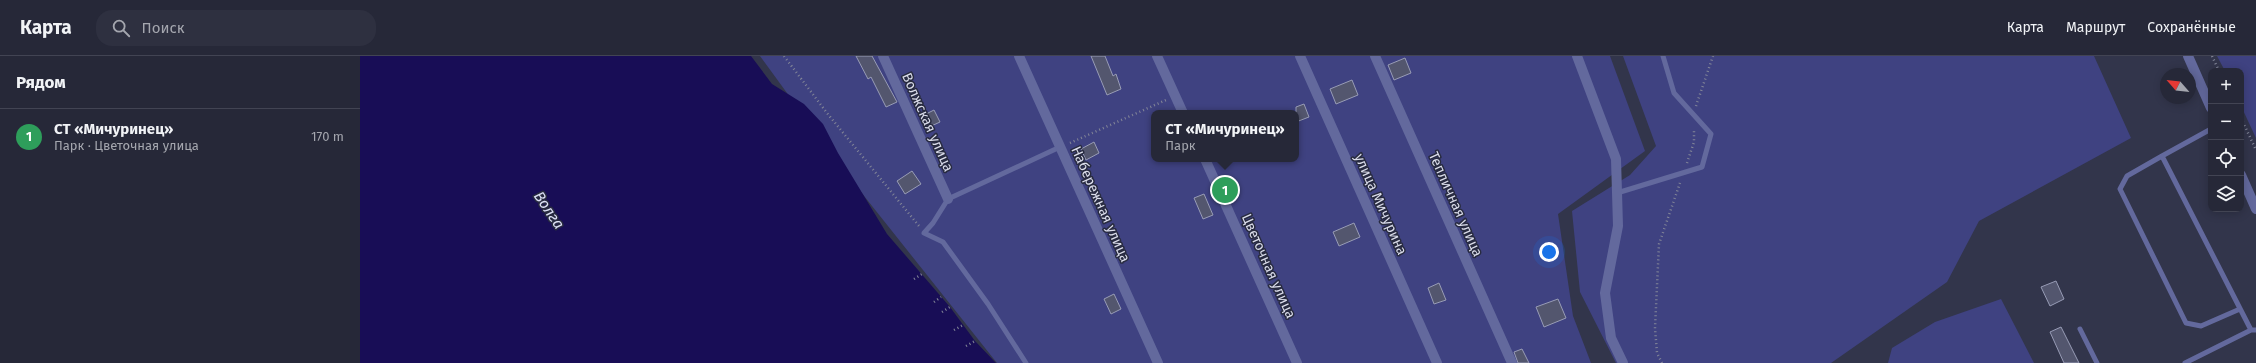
<!DOCTYPE html>
<html lang="ru">
<meta charset="utf-8">
<style>
body{margin:0;font-family:"Fira Sans",sans-serif;background:#2e3040;color:#f1f3f6}
.controls{position:absolute;right:12px;top:12px;display:grid;overflow:hidden;border-radius:8px;box-shadow:0 2px 10px #0003}
.controls button{width:36px;height:36px;display:grid;place-items:center;padding:0;border:0;border-bottom:1px solid #424453;background:#262838;color:#f1f3f6;font:20px sans-serif}
.compass{position:absolute;left:1800px;top:12px;width:36px;height:36px;border-radius:50%;background:#262838;box-shadow:0 2px 10px #0003;rotate:298deg}
.you{position:absolute;left:1189px;top:196px;width:14px;height:14px;margin:-10px;border:3px solid #fff;border-radius:50%;background:#1a73e8;box-shadow:0 0 0 6px #1a73e833}
.badge{display:grid;place-items:center;width:26px;height:26px;border-radius:50%;background:#cfb837;color:#fff;font-size:13px;font-weight:700}
.pin{position:absolute;translate:-50% -50%;border:2px solid #fff;box-shadow:0 1px 4px #0006}
.popup{position:absolute;left:791px;top:54px;width:148px;height:52px;box-sizing:border-box;display:grid;place-content:center;border-radius:8px;background:#262838;filter:drop-shadow(0 1px 3px #0005);font-size:13px;white-space:nowrap;color:#a4a6ae}
.popup b{font-size:15px;color:#f1f3f6}
.popup::after{content:'';position:absolute;left:50%;top:100%;margin-left:-8px;border:8px solid transparent;border-top-color:#262838}
.list{margin:0;padding:0;list-style:none}
h2{display:flex;justify-content:space-between;align-items:center;height:52px;margin:0;padding:0 16px;font-size:17px}
h2 small{font-size:13px;font-weight:400;color:#a4a6ae}
.list li{display:grid;grid-template-columns:26px 1fr auto;gap:12px;align-items:center;box-sizing:border-box;height:56px;padding:0 16px;border-top:1px solid #424453}
.list b{display:block;font-size:15px;white-space:nowrap}
.list p{margin:0;font-size:13px;white-space:nowrap;color:#a4a6ae}
.list em{font-size:13px;font-style:normal;color:#a4a6ae}
.icon{flex:none;width:22px;height:22px;fill:none;stroke:currentColor;stroke-width:2;stroke-linecap:round;stroke-linejoin:round}
.map{position:relative;flex:none;width:1896px;height:307px;overflow:hidden}
header{display:flex;align-items:center;gap:24px;box-sizing:border-box;height:56px;padding:0 20px;background:#262838;border-bottom:1px solid #424453}
header strong{font-size:19px}
nav{display:flex;gap:22px;margin-inline-start:auto;font-size:14px}
.search{width:280px;height:36px;background:#2e3040;display:flex;align-items:center;gap:10px;box-sizing:border-box;padding:0 14px;border-radius:16px;color:#a4a6ae;font-size:15px}
main{display:flex}
aside{flex:1;background:#262838}
.map>svg:first-child{display:block}
</style>
<header>
<strong>Карта</strong>
<div class="search"><svg class="icon" aria-label="search" viewBox="0 0 24 24"><circle cx="10" cy="10" r="6"/><path d="M15 15l6 6"/></svg>Поиск</div>
<nav><a>Карта</a><a>Маршрут</a><a>Сохранённые</a></nav>
</header>
<main>
<aside>
<h2>Рядом<small></small></h2>
<ul class="list">
<li><span class="badge" style="background:#2e9e5b">1</span><div><b>СТ «Мичуринец»</b><p>Парк · Цветочная улица</p></div><em>170 m</em></li>
</ul>
</aside>
<div class="map">
<svg width="1896" height="307" viewBox="0 0 1896 307">
<rect width="100%" height="100%" fill="#32354b"/>
<path fill="#3f4281" fill-rule="evenodd" d="M400 0H1250L1285 95 1198 158 1213 260 1231 307H637L481 111ZM794 57H936V103H794Z
M1263 0H1734L1771 82 1619 165 1587 226 1471 307H1256L1220 236 1212 155 1270 119 1296 90Z
M1857 0H1896V82L1881 50V15H1865Z
M1641 243 1674 307H1528L1532 292 1575 266Z"/>
<path fill="#180d56" d="M0 0H391L412 28 444 48 463 68 478 97 527 178 590 251 615 285 636 307H0Z"/>
<path fill="#53566e" stroke="#989cb6" d="M496 0H512L537 46 526 51 511 21 508 23Z
M731 0H745L753 20 756 18 761 33 747 39Z
M1045 2 1051 17 1034 24 1028 9Z
M992 24 998 39 976 48 970 33Z
M944 48 949 61 936 66V51Z
M574 54 580 66 567 72 562 60Z
M734 86 739 97 726 104 721 93Z
M552 115 561 128 545 138 537 125Z
M844 138 853 159 843 163 834 142Z
M994 167 1000 181 979 190 973 176Z
M1696 225 1704 243 1690 250 1681 231Z
M1079 227 1086 244 1074 248 1068 232Z
M754 238 761 253 751 258 744 243Z
M1198 243 1206 262 1184 271 1176 251Z
M1701 271 1719 307H1704L1690 276Z
M1162 293 1169 307H1158L1154 296Z"/>
<g fill="none" stroke-linecap="round" stroke-linejoin="round">
<path stroke="#838698" stroke-width="2.5" stroke-dasharray="1 3" stroke-linecap="butt" d="M424 0 467 57 559 170
M1852 0 1859 15
M1336 50 1353 0
M1881 62 1896 94
M710 87 806 44
M1327 107 1334 86V73
M554 223 562 218
M574 246 581 241
M582 256 590 251
M594 274 603 269
M606 290 615 285
M1302 307 1297 297 1295 272 1299 188 1320 127"/>
<path stroke="#63699d" stroke-width="5" d="M1851 73 1802 100 1891 274
M1802 100 1767 120 1760 133 1826 267 1841 270 1880 253
M1257 137 1342 111 1351 78 1314 37 1303 0
M1720 273 1737 307
M666 307 628 248 583 186 564 177 573 167 588 143 700 91
M1825 307 1891 274H1896"/>
<path stroke="#63699d" stroke-width="10" d="M523 0 588 143
M659 0 798 307
M797 0 823 57
M940 0 1077 307
M1015 0 1152 307
M1217 0 1256 103 1258 170 1245 237 1251 282 1263 307
M845 103 937 307"/>
<path stroke="#63699d" stroke-width="10" d="M1828 0 1851 52
M1881 119 1896 153"/>
</g>
<g text-anchor="middle" stroke-width="3" stroke-linejoin="round" paint-order="stroke">
<g font-size="14" fill="#dbddeb" stroke="#282b40">
<text transform="translate(568 66) rotate(66)" y="5">Волжская улица</text>
<text transform="translate(741 148) rotate(66)" y="5">Набережная улица</text>
<text transform="translate(1021 148) rotate(66)" y="5">улица Мичурина</text>
<text transform="translate(1096 148) rotate(66)" y="5">Тепличная улица</text>
<text transform="translate(909 210) rotate(66)" y="5">Цветочная улица</text>
</g>
<g font-size="15" font-style="italic" fill="#dde0f6" stroke="#282b40">
<text transform="translate(189 154) rotate(56)" y="5">Волга</text>
</g>
</g>
</svg>
<div class="controls">
<button>+</button>
<button>−</button>
<button><svg class="icon" aria-label="locate" viewBox="0 0 24 24"><circle cx="12" cy="12" r="6"/><path d="M12 2v4M12 18v4M2 12h4M18 12h4"/></svg></button>
<button><svg class="icon" aria-label="layers" viewBox="0 0 24 24"><path d="M12 4l9 5-9 5-9-5zM3 14l9 5 9-5"/></svg></button>
</div>
<svg class="compass" viewBox="-18 -18 36 36"><path d="M0-13l5 13h-10z" fill="#e53935"/><path d="M0 13l5-13h-10z" fill="#a4a6ae"/></svg>
<div class="you"></div>
<div class="pin badge" style="left:865px;top:134px;background:#2e9e5b">1</div>
<div class="popup"><b>СТ «Мичуринец»</b>Парк</div>
</div>
</main>
